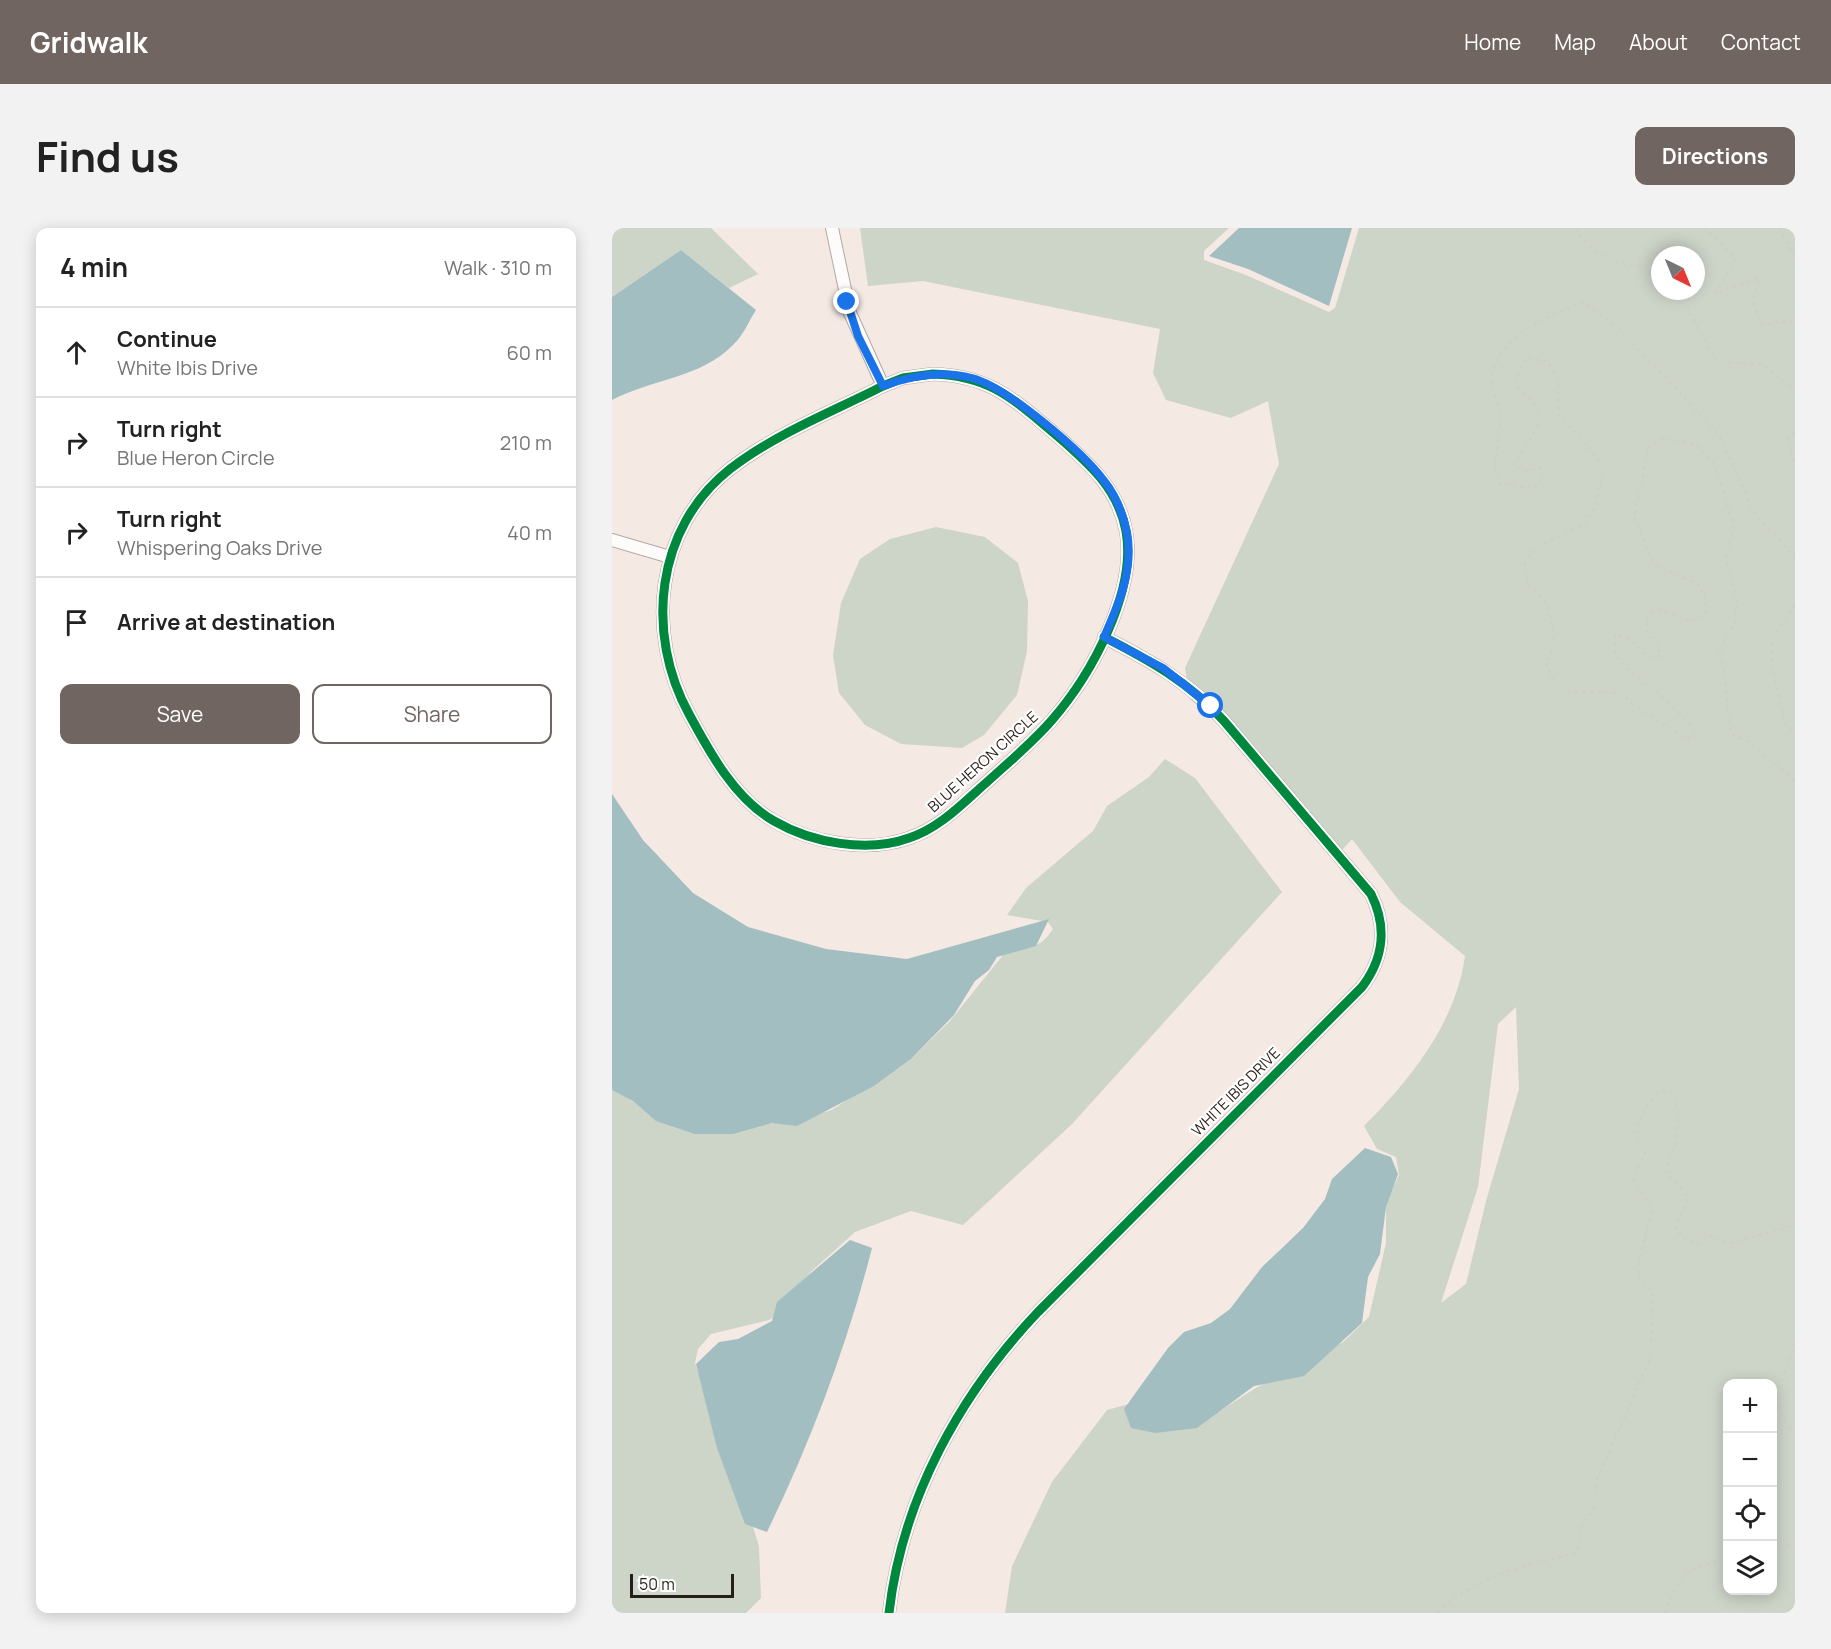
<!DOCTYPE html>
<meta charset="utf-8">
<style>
body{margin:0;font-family:Manrope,sans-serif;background:#f2f2f2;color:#222}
.controls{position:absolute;right:18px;bottom:18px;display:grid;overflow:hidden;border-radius:12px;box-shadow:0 3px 15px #0003}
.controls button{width:54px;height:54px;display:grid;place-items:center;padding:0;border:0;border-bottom:2px solid #e0e0e0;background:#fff;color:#222;font:30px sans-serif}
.compass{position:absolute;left:1039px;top:18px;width:54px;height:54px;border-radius:50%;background:#fff;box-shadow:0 3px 15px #0003;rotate:137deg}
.scale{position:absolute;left:18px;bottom:15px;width:104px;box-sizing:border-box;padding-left:6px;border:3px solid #281e19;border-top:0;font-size:16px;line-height:21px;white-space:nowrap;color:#281e19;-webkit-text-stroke:4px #fff;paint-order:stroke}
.stop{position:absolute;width:18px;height:18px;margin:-14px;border:4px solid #1a73e8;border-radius:50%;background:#fff}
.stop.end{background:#1a73e8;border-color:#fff;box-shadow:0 2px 6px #0008}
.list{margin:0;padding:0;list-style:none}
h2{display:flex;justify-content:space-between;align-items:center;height:78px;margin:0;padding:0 24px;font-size:26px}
h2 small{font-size:20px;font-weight:400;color:#767676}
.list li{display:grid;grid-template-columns:39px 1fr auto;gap:18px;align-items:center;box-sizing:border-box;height:90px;padding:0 24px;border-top:2px solid #e0e0e0}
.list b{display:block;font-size:22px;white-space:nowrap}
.list p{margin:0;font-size:20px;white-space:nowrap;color:#767676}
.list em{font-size:20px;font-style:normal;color:#767676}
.actions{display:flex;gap:12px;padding:18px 24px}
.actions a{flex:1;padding:14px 0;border:2px solid #706560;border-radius:12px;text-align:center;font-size:21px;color:#706560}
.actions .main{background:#706560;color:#fff}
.icon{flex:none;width:33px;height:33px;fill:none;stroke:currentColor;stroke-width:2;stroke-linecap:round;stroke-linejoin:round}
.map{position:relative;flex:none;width:1183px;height:1385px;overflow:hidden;border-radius:12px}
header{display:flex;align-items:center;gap:36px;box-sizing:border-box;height:84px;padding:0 30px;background:#706560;color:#fff}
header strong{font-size:28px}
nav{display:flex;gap:33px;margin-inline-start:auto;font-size:21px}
.intro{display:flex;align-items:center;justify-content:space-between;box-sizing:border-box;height:144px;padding:0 36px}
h1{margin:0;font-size:42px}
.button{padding:15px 27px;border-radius:12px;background:#706560;color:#fff;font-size:21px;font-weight:700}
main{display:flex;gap:36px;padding:0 36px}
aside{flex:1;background:#fff;border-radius:12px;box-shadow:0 3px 15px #0003}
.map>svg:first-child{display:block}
</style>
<header>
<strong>Gridwalk</strong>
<nav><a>Home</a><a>Map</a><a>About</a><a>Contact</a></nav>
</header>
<div class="intro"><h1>Find us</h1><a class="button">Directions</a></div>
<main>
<aside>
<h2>4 min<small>Walk · 310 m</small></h2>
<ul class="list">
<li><svg class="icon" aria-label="ahead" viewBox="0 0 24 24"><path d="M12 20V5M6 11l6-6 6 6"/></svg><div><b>Continue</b><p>White Ibis Drive</p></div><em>60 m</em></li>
<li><svg class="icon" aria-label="right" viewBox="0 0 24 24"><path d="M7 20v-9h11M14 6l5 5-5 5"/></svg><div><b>Turn right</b><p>Blue Heron Circle</p></div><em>210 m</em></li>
<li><svg class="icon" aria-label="right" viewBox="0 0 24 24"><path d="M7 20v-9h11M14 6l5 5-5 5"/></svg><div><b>Turn right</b><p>Whispering Oaks Drive</p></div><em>40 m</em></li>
<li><svg class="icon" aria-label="arrive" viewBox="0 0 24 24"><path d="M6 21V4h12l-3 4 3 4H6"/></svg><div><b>Arrive at destination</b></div></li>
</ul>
<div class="actions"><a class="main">Save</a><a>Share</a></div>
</aside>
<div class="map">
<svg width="1183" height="1385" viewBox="0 0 1183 1385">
<rect width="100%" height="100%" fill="#f5e9e4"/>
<path fill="#cdd4c8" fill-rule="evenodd" d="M0 0H99L146 46 117 60 69 22 0 69Z
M248 0H617L592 23V32L634 47 717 84 723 80 747 0H1183V1385H393L400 1338 440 1254 495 1182 517 1176 600 1188 642 1161 731 1114 757 1089 774 1015V974L787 947 784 929 765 921 752 898C798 852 844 795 853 728L788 674 740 611 721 632 623 511 578 471 573 440 667 236 656 173 619 190 554 172 541 145 548 101 311 53 256 58ZM1048 27H1084V63H1048ZM904 779 907 861 874 973 854 1056 829 1075 866 959 886 796ZM1116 1156H1160V1362H1116Z
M324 299 373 309 406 335 416 373 415 423 405 467 372 507 350 520 289 516 253 497 227 465 221 427 229 375 248 331 278 311Z
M553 531 583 550 670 664 460 896 351 997 299 983 243 1004 201 1042 181 1064 173 1082 157 1092 99 1106 86 1121 83 1135 132 1268 147 1319 149 1370 134 1385H0V859L32 881 121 902 191 890 220 882 301 829 338 793 399 717C422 719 428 720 441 701L436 694 395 687 414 660 481 603 495 578 537 549Z"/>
<path fill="#a3bec1" d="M627 0H740L717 78 636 41 597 28Z
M69 22 144 82C137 93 131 108 121 117 89 150 40 151 0 172V69Z
M0 566 31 612 81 665 136 699 214 721 295 731 437 691 424 718 385 729 377 742 363 753 342 787 300 830 262 858 185 898 160 895 121 906H83L44 893 21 873 0 862Z
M753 920 779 929 786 946 774 979 768 1026 756 1049 750 1095 692 1148 642 1158 585 1200 543 1205 519 1200 512 1181 556 1120 572 1104 599 1095 618 1081 650 1039 691 1000 713 971 720 951Z
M238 1012 260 1020C235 1118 199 1213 155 1304L133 1296 105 1220 84 1136 107 1114 126 1111 160 1093 165 1074Z"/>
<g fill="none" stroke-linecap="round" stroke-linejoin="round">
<defs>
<path id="minor" d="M220 0 238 85 271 158
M321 146C378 148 400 170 442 205 474 233 506 259 514 303 525 364 479 447 440 492 421 514 397 534 375 554 351 575 328 600 297 610 255 625 200 615 162 593 123 571 98 525 77 486 33 406 43 300 118 241 163 206 220 184 271 158L291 150Z
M0 312 58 329
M277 1385C290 1271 348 1166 426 1084L750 759C772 730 775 698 759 666L612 493C577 454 537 432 492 409"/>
</defs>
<use href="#minor" stroke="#b2a8a4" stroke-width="14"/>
<path stroke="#d1ccca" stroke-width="2" stroke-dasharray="3 4.5" stroke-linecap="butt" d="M965 0C966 8 972 12 978 18 999 37 1021 39 1048 36
M1092 0 1124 31 1103 66 1147 50 1141 74 1150 97 1183 92
M1167 0 1183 29
M1077 63 1076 82 1105 134 1150 136 1183 162
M1183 205 1176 210 1183 238
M1183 331 1168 312 1145 290 1107 207 1007 100 971 74C934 90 882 107 880 155 880 166 888 176 888 186 888 212 880 230 885 255L921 261 930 250 929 239 915 243 902 239C907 219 940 196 921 175 913 165 909 165 903 153L915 129 936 134 946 151 947 188 980 223 991 239 984 279 972 296 923 320 913 335 917 357 930 369 937 382 943 417 934 434 941 452 952 464 1009 465C1027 485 1052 494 1074 511L1085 508 1076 493 1053 471 1014 440 1003 427V407L1017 411 1037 429 1048 428 1045 414 1034 402 1035 390 1045 381 1077 393 1093 388 1094 373 1087 357 1041 336 1022 289 1037 218 1054 210 1085 217 1100 233 1111 262 1122 298 1114 329 1125 372 1123 396 1107 421C1115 449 1114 477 1119 506L1140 516 1183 553
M1183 377 1160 411 1159 436 1173 496 1183 506
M1183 1115 1163 1173 1176 1198 1183 1204
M1160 1320 1183 1316
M825 1385C867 1346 911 1338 965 1325L970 1296 982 1282 984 1254 1038 1131 1041 1064 1026 1048 1028 1027 1040 981 1021 951 1033 925 1024 900 1034 879 1048 863 1062 866C1071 895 1063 916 1054 943L1077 970 1063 999 1072 1011 1085 1016 1096 1007 1119 1015C1140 1007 1163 1006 1183 996
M1053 1385C1069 1341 1073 1343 1116 1330"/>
<use href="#minor" stroke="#fefcfb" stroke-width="12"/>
<defs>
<path id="cycleway" d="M321 146C378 148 400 170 442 205 474 233 506 259 514 303 525 364 479 447 440 492 421 514 397 534 375 554 351 575 328 600 297 610 255 625 200 615 162 593 123 571 98 525 77 486 33 406 43 300 118 241 163 206 220 184 271 158L291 150Z
M277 1385C290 1271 348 1166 426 1084L750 759C772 730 775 698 759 666L612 493C577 454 537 432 492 409"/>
</defs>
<use href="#cycleway" stroke="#fff" stroke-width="13"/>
<use href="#cycleway" stroke="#00873e" stroke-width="9"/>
</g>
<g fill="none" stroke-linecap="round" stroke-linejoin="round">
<path stroke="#1a73e8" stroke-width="8" d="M235 74 246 108 271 158C300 147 330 142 360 150 395 159 471 224 493 254 504 268 511 286 515 304 522 342 507 375 492 409L551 440 599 478"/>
</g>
<g text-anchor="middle" stroke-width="4.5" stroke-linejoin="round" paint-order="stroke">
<g font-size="15" fill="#281e19" stroke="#fff">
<text transform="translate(371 534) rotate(-42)" y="5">BLUE HERON CIRCLE</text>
<text transform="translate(624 864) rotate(-45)" y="5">WHITE IBIS DRIVE</text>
</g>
</g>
</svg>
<div class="controls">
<button>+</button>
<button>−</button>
<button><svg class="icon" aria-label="locate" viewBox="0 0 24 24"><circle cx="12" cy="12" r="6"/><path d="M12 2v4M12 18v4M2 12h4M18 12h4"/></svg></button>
<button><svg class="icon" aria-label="layers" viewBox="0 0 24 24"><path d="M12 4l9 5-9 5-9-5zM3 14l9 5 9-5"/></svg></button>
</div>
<svg class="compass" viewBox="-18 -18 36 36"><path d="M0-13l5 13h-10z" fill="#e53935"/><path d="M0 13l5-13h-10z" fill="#767676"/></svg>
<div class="scale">50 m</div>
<div class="stop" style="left:599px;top:478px"></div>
<div class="stop end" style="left:235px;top:74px"></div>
</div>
</main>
